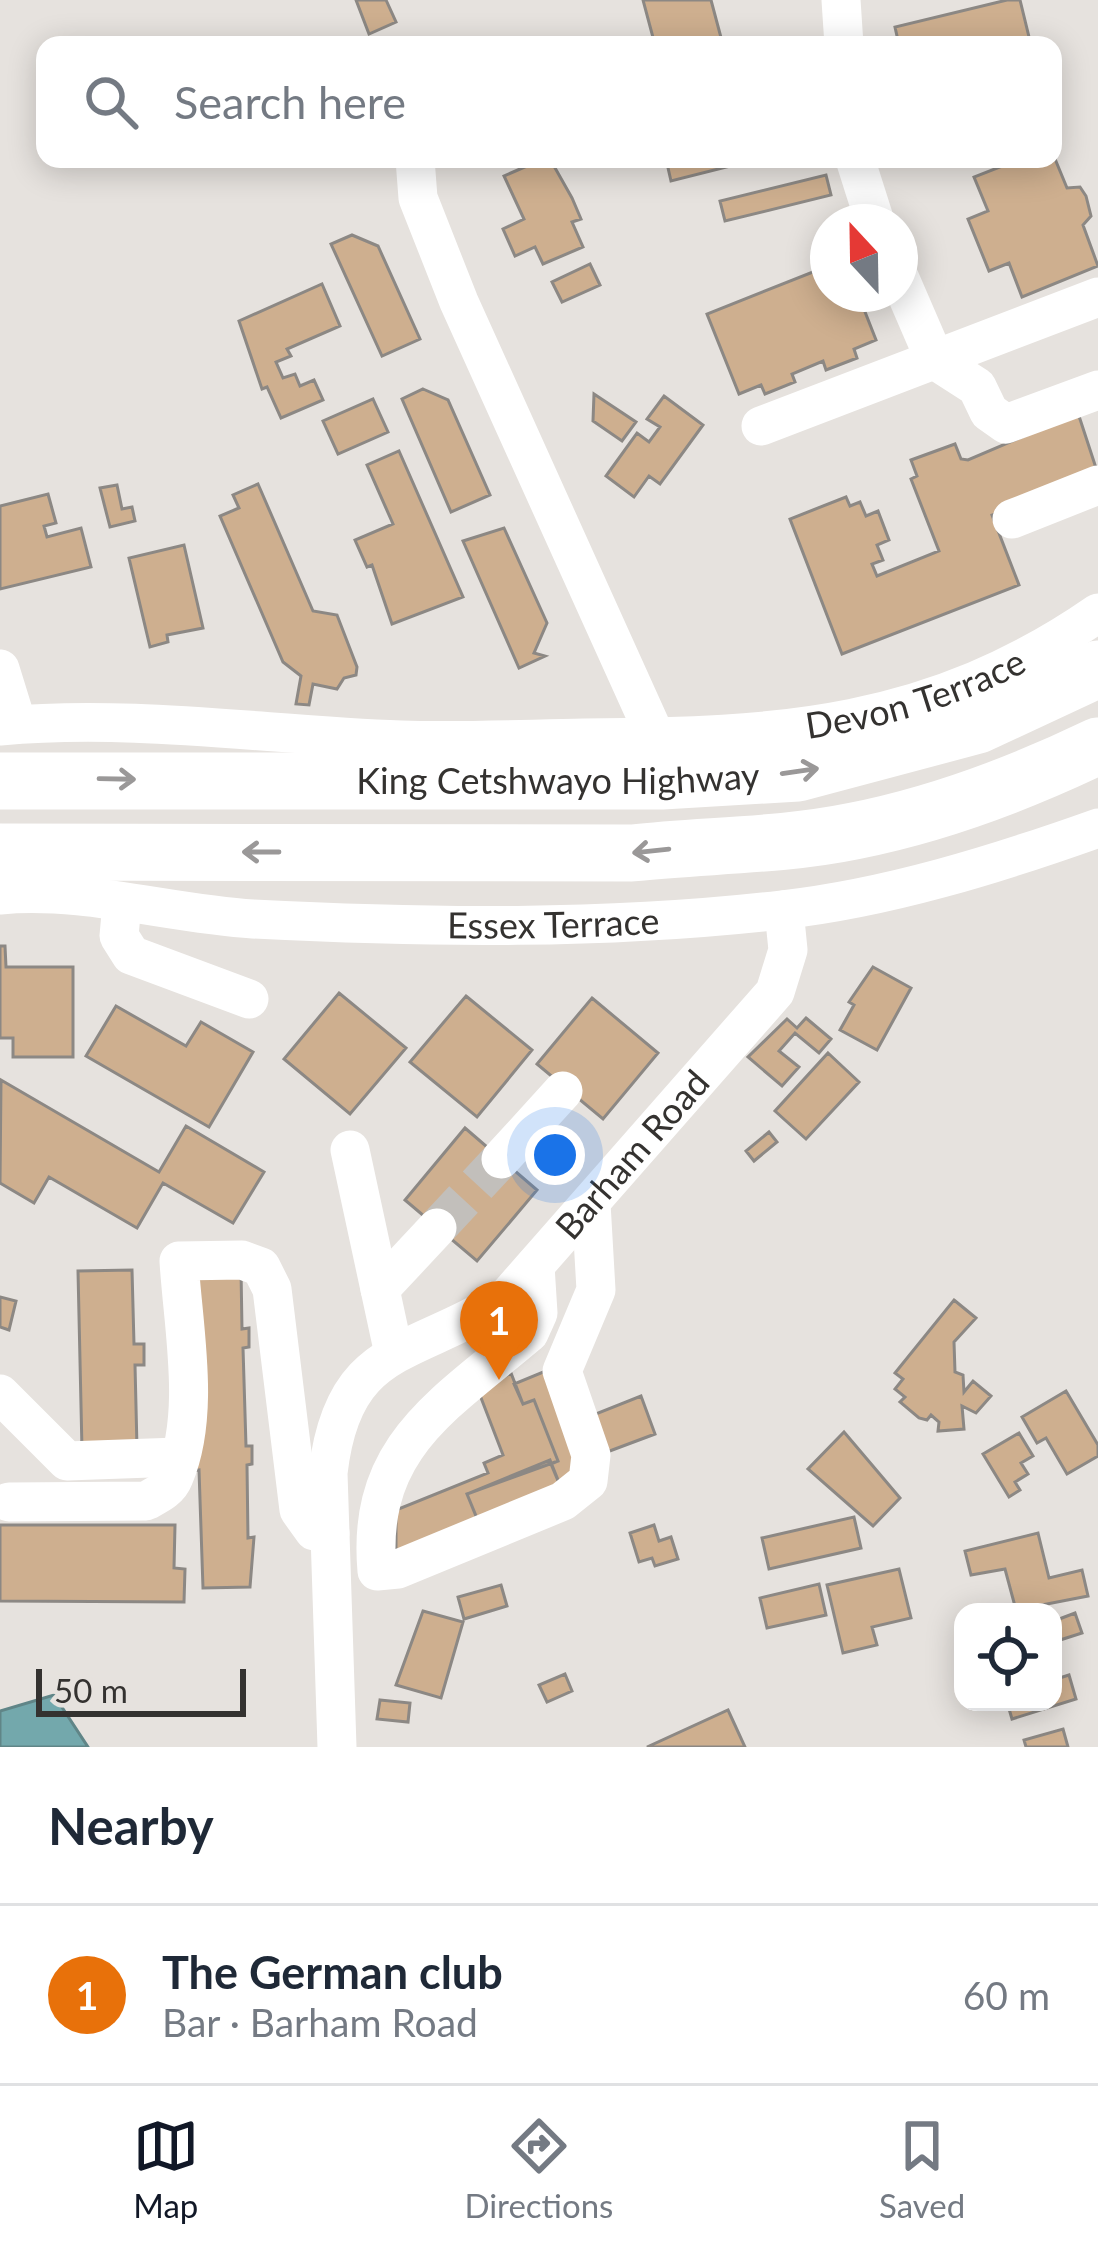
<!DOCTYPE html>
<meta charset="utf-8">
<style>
body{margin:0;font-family:Lato,sans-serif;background:#f2f2f3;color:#1f2937}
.controls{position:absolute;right:36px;bottom:36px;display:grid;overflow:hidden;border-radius:24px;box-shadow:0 6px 30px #0003}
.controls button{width:108px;height:108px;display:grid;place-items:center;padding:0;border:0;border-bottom:3px solid #e0e1e3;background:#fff;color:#1f2937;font:60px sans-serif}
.compass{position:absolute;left:810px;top:204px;width:108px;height:108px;border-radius:50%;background:#fff;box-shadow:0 6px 30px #0003;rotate:338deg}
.scale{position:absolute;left:36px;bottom:30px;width:210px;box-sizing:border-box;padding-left:12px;border:6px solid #343230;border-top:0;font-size:33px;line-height:42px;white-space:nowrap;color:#343230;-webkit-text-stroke:9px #e6e2de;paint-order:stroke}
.you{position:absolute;left:555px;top:1155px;width:42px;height:42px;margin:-30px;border:9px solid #fff;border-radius:50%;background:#1a73e8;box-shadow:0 0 0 18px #1a73e833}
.badge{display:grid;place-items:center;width:78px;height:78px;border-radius:50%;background:#111827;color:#fff;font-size:39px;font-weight:700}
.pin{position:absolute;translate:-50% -99px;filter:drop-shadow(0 3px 6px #0008)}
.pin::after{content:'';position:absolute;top:63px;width:42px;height:36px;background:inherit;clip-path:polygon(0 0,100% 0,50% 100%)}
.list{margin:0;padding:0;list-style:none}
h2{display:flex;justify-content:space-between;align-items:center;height:156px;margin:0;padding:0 48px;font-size:51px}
h2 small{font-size:39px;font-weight:400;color:#747a83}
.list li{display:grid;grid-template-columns:78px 1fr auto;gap:36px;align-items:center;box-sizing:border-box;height:180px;padding:0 48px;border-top:3px solid #e0e1e3}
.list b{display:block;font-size:45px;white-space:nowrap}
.list p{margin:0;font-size:39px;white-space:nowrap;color:#747a83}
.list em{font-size:39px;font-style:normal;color:#747a83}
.icon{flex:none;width:66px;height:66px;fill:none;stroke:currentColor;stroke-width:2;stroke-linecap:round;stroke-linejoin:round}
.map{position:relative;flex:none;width:1098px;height:1747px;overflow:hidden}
.search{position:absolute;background:#fff;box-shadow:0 6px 30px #0003;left:36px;right:36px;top:36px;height:132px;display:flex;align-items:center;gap:30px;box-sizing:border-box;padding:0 42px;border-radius:24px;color:#747a83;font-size:45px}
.sheet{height:336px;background:#fff}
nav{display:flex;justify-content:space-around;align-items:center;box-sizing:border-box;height:168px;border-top:3px solid #e0e1e3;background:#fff;font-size:33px;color:#747a83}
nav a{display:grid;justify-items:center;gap:6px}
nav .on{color:#111827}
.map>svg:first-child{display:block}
</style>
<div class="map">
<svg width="1098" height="1747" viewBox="0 0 1098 1747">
<rect width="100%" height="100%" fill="#e6e2de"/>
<path fill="#73a8ac" stroke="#608587" stroke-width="3" d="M54 1695 88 1747H0V1711Z"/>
<path fill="#ceaf8f" stroke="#8c8884" stroke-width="3" d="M356 0H386L396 22 369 34Z
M643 0H711L723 45H655Z
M1007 0H1020L1029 37 1019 40 1020 45H899L895 27Z
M1053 154 1067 188 1080 187 1086 196 1091 216 1083 225 1098 266 1022 297 1009 263 989 271 968 219 988 211 974 177 1020 159H1053Z
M543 159H550L572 198 581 219 572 222 583 247 543 264 535 247 515 256 503 229 524 219 504 176Z
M666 159H758L671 181Z
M826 175 831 195 725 221 720 201Z
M352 235 378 246 420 339 382 356 331 244Z
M590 264 600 285 562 302 552 282Z
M828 266V294H858L876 340 854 349 857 358 826 370 823 361 792 374 795 382 765 394 761 385 739 394 707 314Z
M322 284 340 326 287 349 291 356 276 362 283 378 295 374 300 386 314 380 323 400 281 418 267 387 262 389 239 321Z
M423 389 448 400 490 495 451 512 402 399Z
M594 394 636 422 622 441 593 421Z
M664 396 703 425 660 484 649 476 634 497 606 476 637 433 649 442 660 427 647 419Z
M373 399 388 432 338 454 323 421Z
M1078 413 1098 474 992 515 1019 585 842 654 790 519 846 497 850 506 860 502 866 516 878 511 889 540 877 545 883 560 872 564 877 576 939 551 911 479 917 476 911 460 955 444 961 459 968 460Z
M399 451 463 597 392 624 372 565 367 567 355 540 393 524 367 465Z
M258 484 313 611 337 615 357 667 356 675 344 678 337 689 313 684 309 705 296 704 301 676 283 662 220 516 239 508 233 495Z
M117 485 122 509 132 507 135 521 110 527 100 488Z
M48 494 56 523 44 526 47 537 81 528 91 567 0 589V506Z
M504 528 547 623 534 653 545 656 519 668 463 541Z
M184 545 203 628 167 635 168 642 150 647 129 558Z
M0 946H5L6 967H73V1057H13V1038H0Z
M873 967 911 988 877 1050 840 1030 854 1005 849 1002Z
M339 993 406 1048 350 1114 284 1059Z
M466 996 532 1050 477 1117 410 1062Z
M592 998 658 1053 603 1119 537 1064Z
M116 1006 186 1046 201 1022 253 1052 209 1127 86 1056Z
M806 1018 831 1039 819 1053 795 1033 779 1051 799 1067 782 1086 748 1057 787 1019 797 1028Z
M828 1053 859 1082 806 1139 775 1111Z
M1 1080 159 1172 186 1126 264 1172 233 1223 163 1183 137 1228 49 1177 34 1203 0 1183Z
M465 1128 537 1190 477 1261 405 1200Z
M769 1132 777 1142 754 1161 746 1151Z
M132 1270 134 1344H144V1365H135L137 1448 82 1450 78 1271Z
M241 1270 242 1329 249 1328V1347L243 1348 246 1446H252V1464L247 1465 248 1538 254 1537 250 1587 203 1588 199 1470 190 1471 193 1271Z
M0 1297 16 1301 9 1330 0 1327Z
M954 1300 976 1318 954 1342 955 1372 963 1375 964 1392 973 1381 991 1396 976 1413 962 1406 964 1429 938 1431 939 1422 931 1415 927 1420 919 1418 900 1402 905 1397 895 1389 903 1379 895 1373Z
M548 1370 581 1480 564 1495 551 1464 558 1461 534 1400 523 1404 514 1384Z
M511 1373 523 1404 534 1400 558 1461 467 1494 480 1526 396 1560V1510L488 1473 484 1463 503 1455 478 1390Z
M1066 1391 1098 1445V1456L1067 1474 1046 1438 1037 1443 1022 1417Z
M641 1396 655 1434 607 1452 593 1415Z
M844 1432 900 1498 873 1526 808 1469Z
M1019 1433 1033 1456 1021 1463 1028 1474 1015 1482 1020 1490 1009 1497 983 1454Z
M550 1460 564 1495 481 1528 467 1494Z
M854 1517 861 1548 769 1569 762 1538Z
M0 1525H175L174 1568 185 1569 184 1602 0 1601Z
M654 1525 659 1541 671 1537 678 1559 655 1566 652 1558 639 1562 630 1533Z
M1038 1533 1049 1578 1082 1570 1088 1596 1016 1610 1005 1569 971 1575 965 1551Z
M899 1569 911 1618 872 1627 877 1645 843 1653 827 1585Z
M819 1584 826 1615 767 1628 760 1598Z
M501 1585 507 1606 464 1619 458 1597Z
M423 1611 463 1622 441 1698 396 1685Z
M1075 1613 1082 1633 1060 1640 1054 1621Z
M565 1674 572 1691 547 1702 539 1685Z
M1069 1675 1076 1699 1012 1719 1007 1702H1053V1680Z
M380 1700 410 1703 408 1722 377 1719Z
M728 1710 745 1747H647Z
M1063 1729 1068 1747H1026L1024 1740Z"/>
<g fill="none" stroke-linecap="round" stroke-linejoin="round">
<path stroke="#c2bfbb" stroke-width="39" stroke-dasharray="39 20" stroke-linecap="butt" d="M437 1228 501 1159"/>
<g stroke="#fff" stroke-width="39">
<path d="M841 0 844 45"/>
<path d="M415 159 418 198 459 302 656 738"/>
<path d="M855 159 875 222"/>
<path d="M900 279 935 360"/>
<path d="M935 360 977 387 989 412 1006 424 1098 390"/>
<path d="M761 426 1098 297"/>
<path d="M1012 519 1098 485"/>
<path d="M0 669 17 724"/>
<path id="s1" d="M0 726C135 714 266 735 401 740 462 742 524 739 584 738 779 737 932 728 1098 613"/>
<path id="s2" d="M0 895C84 887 170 914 253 919 427 928 608 930 781 910 888 898 997 864 1098 828"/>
<path d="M122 903 119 936 131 955 249 999"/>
<path d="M350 1150 394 1354"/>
<path d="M501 1159 563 1091"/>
<path d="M535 1266 538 1313 529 1333C443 1406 366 1447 377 1571L398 1569 563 1501 588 1481 591 1455 562 1371 596 1290 591 1203"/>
<path d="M380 1289 437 1228"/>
<path d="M0 1394 67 1461 178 1457"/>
<path d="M9 1502 146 1501C157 1495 169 1490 174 1477 201 1413 183 1328 179 1261L242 1260 261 1267 272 1289 299 1510 314 1531 330 1533"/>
<path id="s3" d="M337 1747 328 1473C343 1340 416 1358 508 1296L775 992 788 950 784 910"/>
</g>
<g stroke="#fff" stroke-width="57">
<path id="s4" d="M0 781H662L798 773 978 725 1098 669"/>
<path d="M0 852 632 853C706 845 781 846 854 831 940 814 1019 784 1098 746"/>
</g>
</g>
<defs><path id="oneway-shaft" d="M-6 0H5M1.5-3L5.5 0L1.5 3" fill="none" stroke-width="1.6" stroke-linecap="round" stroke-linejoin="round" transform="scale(3)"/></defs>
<g stroke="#9a9898">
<use href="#oneway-shaft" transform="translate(800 771) rotate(-8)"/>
<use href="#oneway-shaft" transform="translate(117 779) rotate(1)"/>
<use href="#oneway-shaft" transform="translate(651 851) rotate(174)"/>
<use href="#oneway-shaft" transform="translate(261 852) rotate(-180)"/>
</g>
<g text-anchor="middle" stroke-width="9" stroke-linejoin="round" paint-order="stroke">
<g font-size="36" fill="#343230" stroke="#e6e2de">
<text dy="13" stroke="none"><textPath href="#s1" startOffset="921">Devon Terrace</textPath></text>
<text dy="13" stroke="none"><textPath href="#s4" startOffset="558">King Cetshwayo Highway</textPath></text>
<text dy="13" stroke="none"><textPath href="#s2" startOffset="555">Essex Terrace</textPath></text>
<text dy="13" stroke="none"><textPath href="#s3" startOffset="732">Barham Road</textPath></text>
</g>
</g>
</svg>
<div class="controls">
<button><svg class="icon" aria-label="locate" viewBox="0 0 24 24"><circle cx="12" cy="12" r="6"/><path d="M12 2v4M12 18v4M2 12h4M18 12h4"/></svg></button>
</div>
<svg class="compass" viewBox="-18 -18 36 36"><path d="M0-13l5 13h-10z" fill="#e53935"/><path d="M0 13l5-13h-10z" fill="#747a83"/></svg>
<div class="scale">50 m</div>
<div class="you"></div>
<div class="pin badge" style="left:499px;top:1380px;background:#e8710a">1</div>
<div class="search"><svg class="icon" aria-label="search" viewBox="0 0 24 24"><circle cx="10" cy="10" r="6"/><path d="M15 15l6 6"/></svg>Search here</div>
</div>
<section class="sheet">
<h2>Nearby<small></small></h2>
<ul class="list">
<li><span class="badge" style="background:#e8710a">1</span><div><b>The German club</b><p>Bar · Barham Road</p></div><em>60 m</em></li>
</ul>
</section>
<nav>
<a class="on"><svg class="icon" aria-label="map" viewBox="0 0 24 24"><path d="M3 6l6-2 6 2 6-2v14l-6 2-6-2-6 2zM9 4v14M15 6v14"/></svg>Map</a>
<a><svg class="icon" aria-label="directions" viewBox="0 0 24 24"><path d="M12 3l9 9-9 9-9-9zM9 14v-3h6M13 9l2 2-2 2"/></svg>Directions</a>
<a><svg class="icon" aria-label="saved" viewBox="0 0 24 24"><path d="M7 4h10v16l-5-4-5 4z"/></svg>Saved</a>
</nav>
